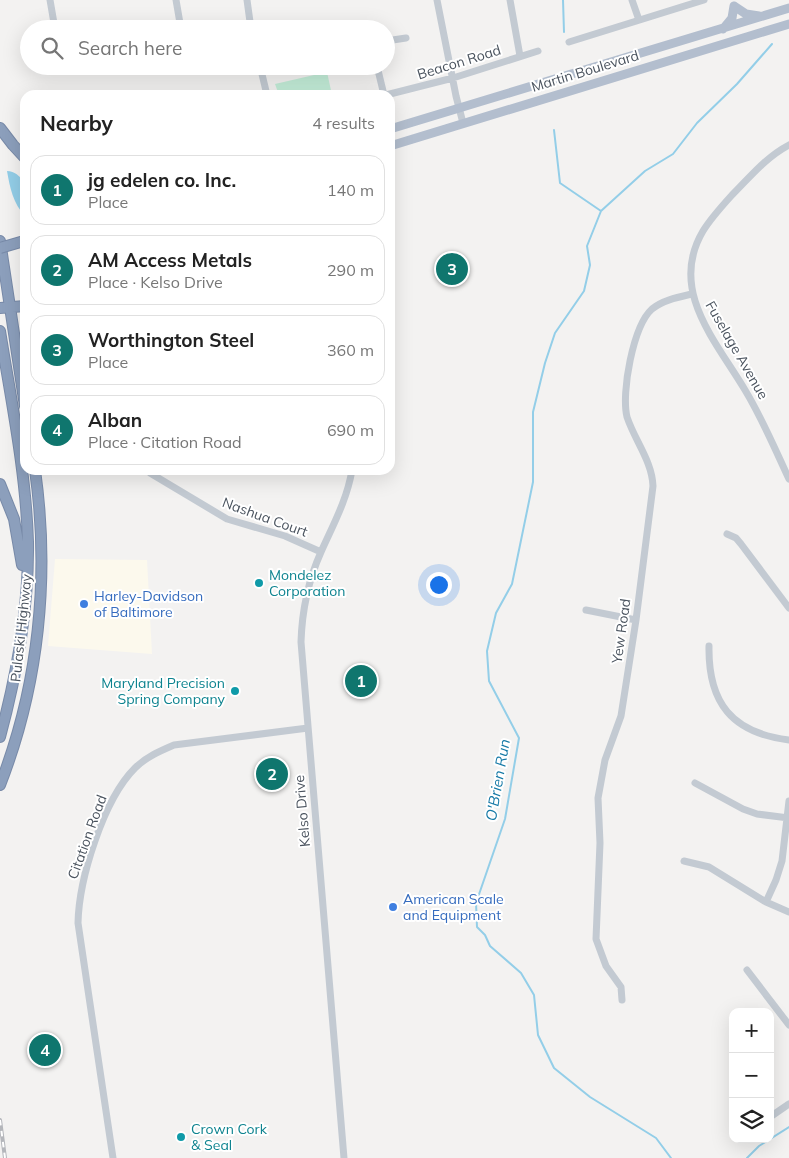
<!DOCTYPE html>
<meta charset="utf-8">
<style>
body{margin:0;font-family:Mulish,sans-serif;background:#f6f6f6;color:#222}
.controls{position:absolute;right:15px;bottom:15px;display:grid;overflow:hidden;border-radius:10px;box-shadow:0 5px 20px #0002}
.controls button{width:45px;height:45px;display:grid;place-items:center;padding:0;border:0;border-bottom:1px solid #e0e0e0;background:#fff;color:#222;font:25px sans-serif}
.you{position:absolute;left:438px;top:584px;width:18px;height:18px;margin:-12px;border:4px solid #fff;border-radius:50%;background:#1a73e8;box-shadow:0 0 0 8px #1a73e833}
.badge{display:grid;place-items:center;width:32px;height:32px;border-radius:50%;background:#0f766e;color:#fff;font-size:16px;font-weight:700}
.pin{position:absolute;translate:-50% -50%;border:2px solid #fff;box-shadow:0 1px 5px #0006}
.list{margin:0;padding:0;list-style:none}
h2{display:flex;justify-content:space-between;align-items:center;height:65px;margin:0;padding:0 20px;font-size:21px}
h2 small{font-size:16px;font-weight:400;color:#767676}
.list li{display:grid;grid-template-columns:32px 1fr auto;gap:15px;align-items:center;box-sizing:border-box;height:70px;margin:0 10px 10px;padding:0 10px;border:1px solid #e0e0e0;border-radius:15px}
.list b{display:block;font-size:19px;white-space:nowrap}
.list p{margin:0;font-size:16px;white-space:nowrap;color:#767676}
.list em{font-size:16px;font-style:normal;color:#767676}
.icon{flex:none;width:28px;height:28px;fill:none;stroke:currentColor;stroke-width:2;stroke-linecap:round;stroke-linejoin:round}
.map{position:relative;flex:none;width:789px;height:1158px;overflow:hidden}
.search{position:absolute;background:#fff;box-shadow:0 5px 20px #0002;left:20px;top:20px;width:375px;height:55px;display:flex;align-items:center;gap:12px;box-sizing:border-box;padding:0 18px;border-radius:28px;color:#767676;font-size:19px}
.panel{position:absolute;background:#fff;box-shadow:0 5px 20px #0002;left:20px;top:90px;width:375px;height:385px;border-radius:15px}
.map>svg:first-child{display:block}
</style>
<div class="map">
<svg width="789" height="1158" viewBox="0 0 789 1158">
<rect width="100%" height="100%" fill="#f3f2f1"/>
<path fill="#fcf9ed" d="M55 559 147 560 152 654 48 646Z"/>
<path fill="#c3edd8" d="M327 72 332 95H279L275 84Z"/>
<path fill="#93cee8" d="M7 171C15 171 19 176 25 182V216C13 203 10 188 7 171Z"/>
<g fill="none" stroke-linecap="round" stroke-linejoin="round">
<path stroke="#93cee8" stroke-width="2" d="M563 0 564 32
M554 130 560 183 601 211 587 246 590 265 584 291 555 333 545 363 533 412V482L512 584 496 613 487 651 489 681 519 738 505 819 476 903 477 927 485 935 490 946 521 973 534 995 538 1035 554 1068 590 1097 656 1138 671 1158
M601 211 645 171 673 154 697 123 737 84 772 44
M747 1158 759 1146 789 1127"/>
<defs>
<path id="highway" d="M0 128 13 145 25 158
M0 241 25 406
M0 308 25 306
M0 331C11 400 26 472 28 542 29 608 17 674 0 737
M0 484 14 519 22 565
M0 785C39 685 50 576 35 470"/>
</defs>
<use href="#highway" stroke="#788aa8" stroke-width="12"/>
<path stroke="#c3cad2" stroke-width="7" d="M50 0 55 29
M176 0 181 29
M247 0 251 29
M437 0 456 96 463 123
M510 0 520 56
M632 0 639 20
M386 41 406 38
M569 42 704 0
M260 66 267 95
M377 66 384 95
M386 95 453 78 538 51
M789 145C766 157 750 177 732 195 722 206 711 218 703 231 668 290 716 341 745 390 762 418 775 449 789 479
M150 473 227 519 285 536 321 552
M727 534 736 538 741 544 789 608
M586 610 636 620
M709 646C708 703 732 733 789 740
M695 783 743 809 757 814 789 818
M684 861 709 867 766 902 789 912
M766 902 776 880 782 861 789 801
M747 970 789 1025
M622 1000 621 987 606 966 596 939 600 843 598 798 605 760 621 716 636 620 653 486C652 461 635 441 627 417 621 393 633 326 652 309 663 300 679 297 692 294
M770 1117 789 1104
M113 1158 78 923C79 879 103 800 135 768 146 757 160 751 174 745L308 728
M344 1158 301 642C302 610 308 581 321 552 333 525 347 500 352 470"/>
<path stroke="#b3bece" stroke-width="9" d="M734 6 746 14 759 16
M723 29 732 18 734 6
M390 129 789 8
M390 146 789 24"/>
<use href="#highway" stroke="#8c9fbc" stroke-width="10"/>
<defs>
<path id="rail" d="M0 1120 5 1158"/>
</defs>
<use href="#rail" stroke="#b4b6bb" stroke-width="4"/>
<use href="#rail" stroke="#fff" stroke-width="2" stroke-dasharray="5.5" stroke-linecap="butt"/>
<defs>
<path id="highway-bridge" d="M0 248 24 241"/>
</defs>
<use href="#highway-bridge" stroke="#788aa8" stroke-width="12" stroke-linecap="butt"/>
<use href="#highway-bridge" stroke="#8c9fbc" stroke-width="10"/>
</g>
<g fill="#0f9aa8" stroke="#fff" stroke-width="2">
<circle cx="259" cy="583" r="5"/>
<circle cx="235" cy="691" r="5"/>
<circle cx="181" cy="1137" r="5"/>
</g>
<g fill="#3f7fe0" stroke="#fff" stroke-width="2">
<circle cx="84" cy="604" r="5"/>
<circle cx="393" cy="907" r="5"/>
</g>
<g text-anchor="middle" stroke-width="4" stroke-linejoin="round" paint-order="stroke">
<g font-size="14" fill="#4a535e" stroke="#fff">
<text transform="translate(459 62) rotate(-17)" y="5">Beacon Road</text>
<text transform="translate(585 71) rotate(-17)" y="5">Martin Boulevard</text>
<text transform="translate(737 350) rotate(60)" y="5">Fuselage Avenue</text>
<text transform="translate(265 517) rotate(20)" y="5">Nashua Court</text>
<text transform="translate(21 628) rotate(-84)" y="5">Pulaski Highway</text>
<text transform="translate(621 631) rotate(-82)" y="5">Yew Road</text>
<text transform="translate(302 811) rotate(-95)" y="5">Kelso Drive</text>
<text transform="translate(87 837) rotate(-70)" y="5">Citation Road</text>
</g>
<g font-size="14" fill="#0d838f" stroke="#fff" text-anchor="start">
<text x="269" y="580">Mondelez<tspan x="269" dy="16">Corporation</tspan></text>
<text x="225" y="688" text-anchor="end">Maryland Precision<tspan x="225" dy="16">Spring Company</tspan></text>
<text x="191" y="1134">Crown Cork<tspan x="191" dy="16">&amp; Seal</tspan></text>
</g>
<g font-size="14" fill="#366cbe" stroke="#fff" text-anchor="start">
<text x="94" y="601">Harley-Davidson<tspan x="94" dy="16">of Baltimore</tspan></text>
<text x="403" y="904">American Scale<tspan x="403" dy="16">and Equipment</tspan></text>
</g>
<g font-size="15" font-style="italic" fill="#1579a6" stroke="#fff">
<text transform="translate(498 780) rotate(-80)" y="5">O'Brien Run</text>
</g>
</g>
</svg>
<div class="controls">
<button>+</button>
<button>−</button>
<button><svg class="icon" aria-label="layers" viewBox="0 0 24 24"><path d="M12 4l9 5-9 5-9-5zM3 14l9 5 9-5"/></svg></button>
</div>
<div class="you"></div>
<div class="pin badge" style="left:361px;top:681px">1</div>
<div class="pin badge" style="left:272px;top:774px">2</div>
<div class="pin badge" style="left:452px;top:269px">3</div>
<div class="pin badge" style="left:45px;top:1050px">4</div>
<div class="search"><svg class="icon" aria-label="search" viewBox="0 0 24 24"><circle cx="10" cy="10" r="6"/><path d="M15 15l6 6"/></svg>Search here</div>
<section class="panel">
<h2>Nearby<small>4 results</small></h2>
<ul class="list">
<li><span class="badge">1</span><div><b>jg edelen co. Inc.</b><p>Place</p></div><em>140 m</em></li>
<li><span class="badge">2</span><div><b>AM Access Metals</b><p>Place · Kelso Drive</p></div><em>290 m</em></li>
<li><span class="badge">3</span><div><b>Worthington Steel</b><p>Place</p></div><em>360 m</em></li>
<li><span class="badge">4</span><div><b>Alban</b><p>Place · Citation Road</p></div><em>690 m</em></li>
</ul>
</section>
</div>
